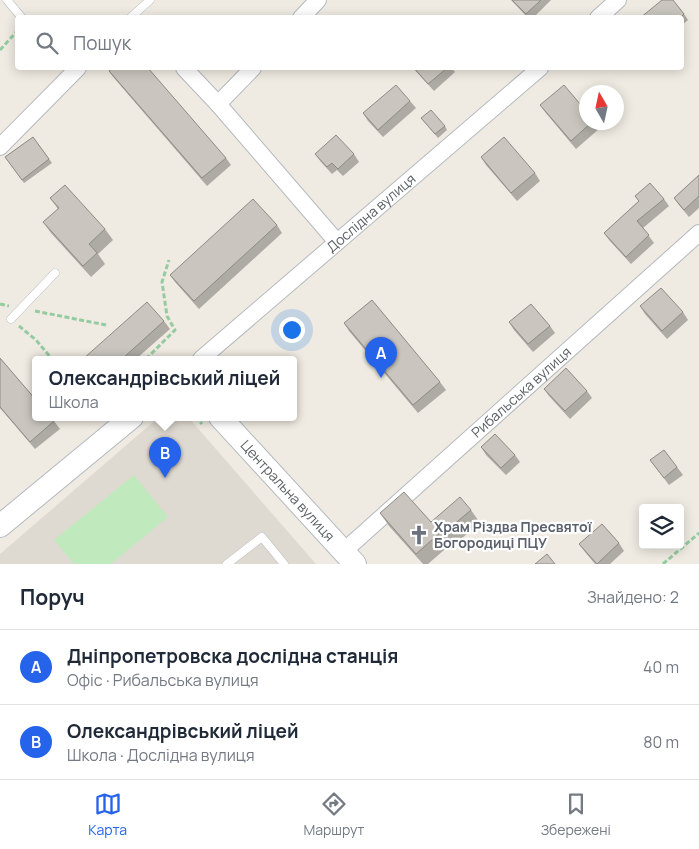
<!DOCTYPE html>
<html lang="uk">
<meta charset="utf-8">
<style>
body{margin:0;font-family:Manrope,sans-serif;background:#f6f6f7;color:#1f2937}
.controls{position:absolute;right:15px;bottom:15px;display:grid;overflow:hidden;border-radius:5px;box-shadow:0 2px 12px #0003}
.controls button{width:45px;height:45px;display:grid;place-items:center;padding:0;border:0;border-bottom:1px solid #e0e1e3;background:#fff;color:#1f2937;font:25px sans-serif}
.compass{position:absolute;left:579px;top:85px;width:45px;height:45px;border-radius:50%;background:#fff;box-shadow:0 2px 12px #0003;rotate:351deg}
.you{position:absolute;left:291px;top:329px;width:18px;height:18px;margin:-12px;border:4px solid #fff;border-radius:50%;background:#1a73e8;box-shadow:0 0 0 8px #1a73e833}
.badge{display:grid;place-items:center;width:32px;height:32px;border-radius:50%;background:#2563eb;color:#fff;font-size:16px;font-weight:700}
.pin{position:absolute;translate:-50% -41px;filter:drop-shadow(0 1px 2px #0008)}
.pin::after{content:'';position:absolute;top:26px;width:18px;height:15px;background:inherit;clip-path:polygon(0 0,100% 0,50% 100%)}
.popup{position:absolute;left:32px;top:356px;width:265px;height:65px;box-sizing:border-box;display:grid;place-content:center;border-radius:5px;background:#fff;filter:drop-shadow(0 1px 4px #0005);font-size:16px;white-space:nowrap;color:#747a83}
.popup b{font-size:19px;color:#1f2937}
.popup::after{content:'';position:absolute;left:50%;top:100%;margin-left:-10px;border:10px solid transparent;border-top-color:#fff}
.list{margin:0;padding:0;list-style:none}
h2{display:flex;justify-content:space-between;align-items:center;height:65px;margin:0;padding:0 20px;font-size:21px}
h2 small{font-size:16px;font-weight:400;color:#747a83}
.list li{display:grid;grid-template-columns:32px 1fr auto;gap:15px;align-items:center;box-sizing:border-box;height:75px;padding:0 20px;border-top:1px solid #e0e1e3}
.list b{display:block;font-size:19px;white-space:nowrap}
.list p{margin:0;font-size:16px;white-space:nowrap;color:#747a83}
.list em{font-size:16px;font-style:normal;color:#747a83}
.icon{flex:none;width:28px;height:28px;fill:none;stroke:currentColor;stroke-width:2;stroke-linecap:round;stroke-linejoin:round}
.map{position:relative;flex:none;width:699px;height:564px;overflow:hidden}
.search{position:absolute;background:#fff;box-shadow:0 2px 12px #0003;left:15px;right:15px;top:15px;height:55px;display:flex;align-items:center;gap:12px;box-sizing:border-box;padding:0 18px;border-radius:5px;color:#747a83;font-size:19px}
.sheet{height:215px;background:#fff}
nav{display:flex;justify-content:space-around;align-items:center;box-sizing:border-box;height:70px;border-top:1px solid #e0e1e3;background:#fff;font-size:14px;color:#747a83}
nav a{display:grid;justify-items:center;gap:2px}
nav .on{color:#2563eb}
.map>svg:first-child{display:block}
</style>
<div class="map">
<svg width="699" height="564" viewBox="0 0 699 564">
<rect width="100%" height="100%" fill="#efebe2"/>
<path fill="#dfdad1" d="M159 417H188L316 564H0V554Z"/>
<path fill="#c0e9bd" d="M134 475 168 517 111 564H74L54 540Z"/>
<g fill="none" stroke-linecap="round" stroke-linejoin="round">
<defs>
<path id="lane" d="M7 0 22 18
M130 18 150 0
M11 319 55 273
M227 564 262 537 284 564"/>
<g id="street">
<path d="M301 18 318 0"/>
<path d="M598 18 618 0"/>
<path d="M184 68 218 104 253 68"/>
<path d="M218 104 337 242"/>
<path d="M0 147 78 68"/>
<path id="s1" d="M201 359 540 68"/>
<path id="s2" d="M344 551 699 233"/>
</g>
<g id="secondary">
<path id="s3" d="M220 417 355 564"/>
<path d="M0 526 132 417"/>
</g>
</defs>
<use href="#lane" stroke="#b5b9be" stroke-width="9"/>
<use href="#street" stroke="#b5b9be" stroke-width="18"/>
<use href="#secondary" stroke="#b4b9be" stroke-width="24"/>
<path stroke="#95cba0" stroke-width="3" stroke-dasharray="5 2.5" stroke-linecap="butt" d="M0 50 18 30
M0 304 9 306
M35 311 106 325
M19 326 36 340 52 359
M150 359 148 357 175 330 167 316 162 282 169 260
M195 417 202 424
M663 564 699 533"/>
<use href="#lane" stroke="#fff" stroke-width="8"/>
<use href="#street" stroke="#fff" stroke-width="16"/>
<use href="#secondary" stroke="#fff" stroke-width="22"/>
</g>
<path fill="#aeaaa4" d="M511 0H551L533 18H528Z
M684 14 688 20 682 25V18H640Z
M413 68H452L455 72 434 91Z
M109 71 226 158 231 165 207 186 114 78Z
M410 101 416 108 383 137 368 121 363 113Z
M540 105 586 122H596L600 128 576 149 545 112Z
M421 118 445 126 447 130 438 138Z
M33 137 52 163 24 183 5 157Z
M315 154H354L359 162 343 176 337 170 332 174 321 162Z
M481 157 535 173 540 181 517 201 486 165Z
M699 175V208L689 217 679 205 674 198Z
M635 196 664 199 669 206 643 228 654 243 631 264 609 240 604 233 639 201Z
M50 198 105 229 113 240 98 254 105 264 91 277 51 233 43 222 58 209Z
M277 225 282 233 199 309 175 282 170 275Z
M640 306 683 312 688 320 667 339 645 314Z
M164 321 170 329 136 359H83Z
M509 322 550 326 555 333 533 352 514 330Z
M344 323 440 382 446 390 418 413 349 331Z
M0 358 54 421 60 429 35 449 0 408Z
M544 389 587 391 592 398 570 419 549 396Z
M481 447 515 455 520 462 506 475 486 455Z
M650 460 677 467 683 475 669 485Z
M471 510 480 523 461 539 459 537 428 564H423L389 526 380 513 431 522Z
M619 543 624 551 610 564H595L585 552 579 544Z"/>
<path fill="#cac6bf" stroke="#8d8b86" d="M512 0H541L526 14Z
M662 0H673L684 14 680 18H640Z
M113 68H148L226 158 202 178 109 71Z
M414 68H447L428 84Z
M396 85 410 101 378 130 363 113Z
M564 85 586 111V122H592L571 141 540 105Z
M431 110 445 126 435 134 421 118Z
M336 135 354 154 338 169 332 163 327 167 315 154Z
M33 137 49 159 22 180 5 157Z
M504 137 535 173 511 193 481 157Z
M699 175V196L684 210 674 198Z
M650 183 664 199 637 221 649 235 626 257 604 233 639 201 635 196Z
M65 185 105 229 89 244 97 253 83 266 43 222 59 208 50 198Z
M253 199 277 225 194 301 170 275Z
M661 288 683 312 662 331 640 306Z
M372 300 440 382 413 405 344 323Z
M147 302 164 321 122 359H83Z
M531 304 550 326 528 344 509 322Z
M0 358 36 400V417H51L54 421 30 442 0 407Z
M566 368 587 391 565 411 544 389Z
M495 434 515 455 501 468 481 447Z
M664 450 677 467 664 478 650 460Z
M404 492 431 522 460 497 471 510 452 526 450 524 416 554 380 513Z
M602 524 619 543 597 564 579 544Z
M547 554 555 564H535Z"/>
<defs>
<symbol id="church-bare" viewBox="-9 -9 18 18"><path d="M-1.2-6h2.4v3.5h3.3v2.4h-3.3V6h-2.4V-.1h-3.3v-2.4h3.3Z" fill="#6b7280" stroke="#fff" stroke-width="2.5" paint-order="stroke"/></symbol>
</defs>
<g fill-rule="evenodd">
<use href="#church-bare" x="405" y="521" width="28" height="28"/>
</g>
<g text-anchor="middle" stroke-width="4.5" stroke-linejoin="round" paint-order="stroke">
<g font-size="14" fill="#5b6065" stroke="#fff">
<text dy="5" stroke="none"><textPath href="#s1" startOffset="224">Дослідна вулиця</textPath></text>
<text dy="5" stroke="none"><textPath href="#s2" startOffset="238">Рибальська вулиця</textPath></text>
<text dy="5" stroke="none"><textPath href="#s3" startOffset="100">Центральна вулиця</textPath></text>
</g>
<g font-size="14" font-weight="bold" fill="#5b616d" stroke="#fff" text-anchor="start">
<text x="434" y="532">Храм Різдва Пресвятої<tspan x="434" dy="16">Богородиці ПЦУ</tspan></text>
</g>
</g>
</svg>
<div class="controls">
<button><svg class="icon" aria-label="layers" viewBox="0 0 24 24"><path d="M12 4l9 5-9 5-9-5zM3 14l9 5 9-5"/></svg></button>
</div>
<svg class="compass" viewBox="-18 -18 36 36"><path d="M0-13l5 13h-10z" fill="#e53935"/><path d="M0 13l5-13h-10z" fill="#747a83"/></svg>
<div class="you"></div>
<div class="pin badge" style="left:381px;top:378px">A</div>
<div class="pin badge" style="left:165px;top:478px">B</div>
<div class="popup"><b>Олександрівський ліцей</b>Школа</div>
<div class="search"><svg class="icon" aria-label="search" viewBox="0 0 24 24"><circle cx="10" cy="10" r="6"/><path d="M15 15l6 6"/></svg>Пошук</div>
</div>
<section class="sheet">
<h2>Поруч<small>Знайдено: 2</small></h2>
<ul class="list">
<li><span class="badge">A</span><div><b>Дніпропетровска дослідна станція</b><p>Офіс · Рибальська вулиця</p></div><em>40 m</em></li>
<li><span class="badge">B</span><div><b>Олександрівський ліцей</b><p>Школа · Дослідна вулиця</p></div><em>80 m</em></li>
</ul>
</section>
<nav>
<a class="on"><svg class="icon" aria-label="map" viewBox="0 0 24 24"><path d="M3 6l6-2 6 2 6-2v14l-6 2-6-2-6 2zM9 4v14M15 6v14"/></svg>Карта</a>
<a><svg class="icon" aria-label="directions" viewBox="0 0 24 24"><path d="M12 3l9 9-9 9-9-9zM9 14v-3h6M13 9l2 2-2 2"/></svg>Маршрут</a>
<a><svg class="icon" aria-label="saved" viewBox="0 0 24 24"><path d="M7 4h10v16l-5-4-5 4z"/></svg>Збережені</a>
</nav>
